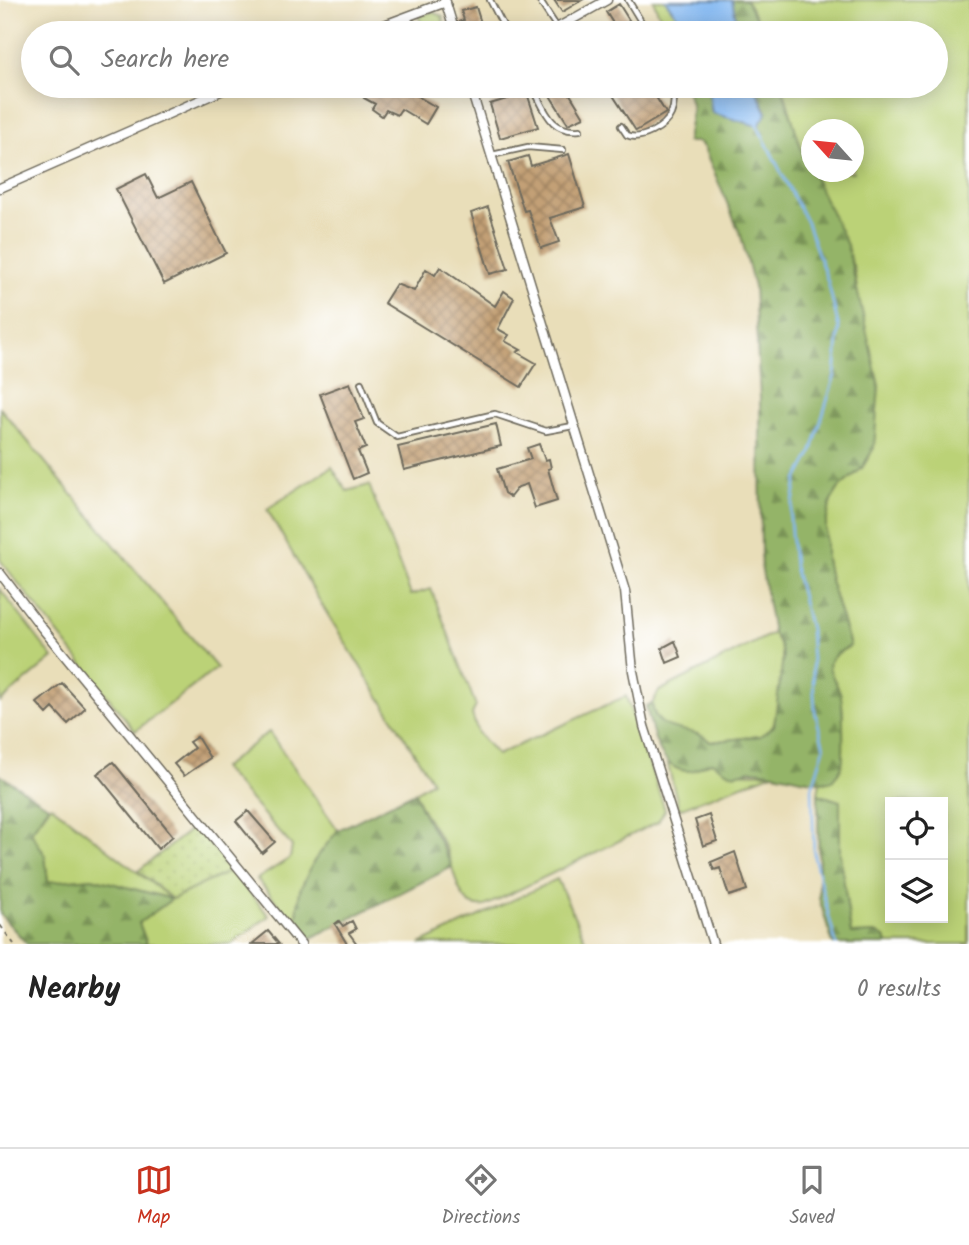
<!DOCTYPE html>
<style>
body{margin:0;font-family:Kalam,sans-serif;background:#f6f6f6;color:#222}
.controls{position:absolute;right:21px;bottom:21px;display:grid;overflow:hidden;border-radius:0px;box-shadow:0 4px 18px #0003}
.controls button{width:63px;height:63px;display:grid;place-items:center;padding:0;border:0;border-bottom:2px solid #e0e0e0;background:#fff;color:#222;font:35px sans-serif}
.compass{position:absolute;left:801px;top:119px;width:63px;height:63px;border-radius:50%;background:#fff;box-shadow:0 4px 18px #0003;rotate:297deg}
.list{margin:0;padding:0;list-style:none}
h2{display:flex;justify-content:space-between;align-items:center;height:91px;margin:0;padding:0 28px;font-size:30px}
h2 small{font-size:23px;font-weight:400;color:#767676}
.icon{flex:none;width:38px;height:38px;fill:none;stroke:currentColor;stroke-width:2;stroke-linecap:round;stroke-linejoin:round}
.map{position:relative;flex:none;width:969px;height:944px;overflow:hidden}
.search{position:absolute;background:#fff;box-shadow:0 4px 18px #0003;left:21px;right:21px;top:21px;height:77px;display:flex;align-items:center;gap:18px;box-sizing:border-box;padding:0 24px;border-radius:38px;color:#767676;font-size:26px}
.sheet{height:203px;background:#fff}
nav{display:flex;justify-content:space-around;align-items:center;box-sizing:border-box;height:98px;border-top:2px solid #e0e0e0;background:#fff;font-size:19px;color:#767676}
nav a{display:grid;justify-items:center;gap:4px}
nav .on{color:#c8321e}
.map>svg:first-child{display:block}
</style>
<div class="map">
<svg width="969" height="944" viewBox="0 0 969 944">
<defs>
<pattern id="forest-firs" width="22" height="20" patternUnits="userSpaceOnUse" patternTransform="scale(1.75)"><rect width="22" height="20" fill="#94b468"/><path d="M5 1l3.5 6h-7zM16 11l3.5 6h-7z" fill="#799356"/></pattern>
<pattern id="garden-dots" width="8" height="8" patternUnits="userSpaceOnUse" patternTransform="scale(1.75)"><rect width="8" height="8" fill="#bbd277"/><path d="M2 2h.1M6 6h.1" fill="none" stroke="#a1b467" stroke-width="1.8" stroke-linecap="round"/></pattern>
<pattern id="building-cross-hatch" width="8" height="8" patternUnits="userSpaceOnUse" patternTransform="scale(1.75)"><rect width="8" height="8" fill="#c3a076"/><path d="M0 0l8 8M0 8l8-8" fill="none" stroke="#9f8361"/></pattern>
</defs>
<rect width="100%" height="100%" fill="#fff"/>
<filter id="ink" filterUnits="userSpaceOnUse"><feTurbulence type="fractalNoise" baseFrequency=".0143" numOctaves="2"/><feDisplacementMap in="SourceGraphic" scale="14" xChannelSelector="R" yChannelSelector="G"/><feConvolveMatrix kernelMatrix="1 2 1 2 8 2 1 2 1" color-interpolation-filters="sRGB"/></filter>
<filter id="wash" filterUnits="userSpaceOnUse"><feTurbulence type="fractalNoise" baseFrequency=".00686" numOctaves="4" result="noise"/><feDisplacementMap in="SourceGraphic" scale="28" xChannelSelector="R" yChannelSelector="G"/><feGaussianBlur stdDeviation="1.57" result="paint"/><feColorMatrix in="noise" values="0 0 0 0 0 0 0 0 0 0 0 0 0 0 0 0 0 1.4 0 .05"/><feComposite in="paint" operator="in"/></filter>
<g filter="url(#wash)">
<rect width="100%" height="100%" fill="#e9deb9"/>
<path fill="#bbd277" stroke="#737e51" stroke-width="2" fill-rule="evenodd" d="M653 0H665L690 33H667Z
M746 0H969V944H887L885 937 875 933 851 935 840 855V802L818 794 820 782 831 781C837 756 845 729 842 704 840 690 824 677 829 663 833 654 842 650 850 646L830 580 826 559V523L831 500 839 488 869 458 879 386 862 324 854 268 812 172H853V130H811V170L803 154 782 86H936V33H764ZM890 802H943V918H890Z
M432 12 442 16 446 29 444 33C429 33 424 29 418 16Z
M0 408 217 668 135 731 0 560Z
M332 467 347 491 369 485 411 595 431 589 476 706 472 714 478 733 497 755 626 696 665 810 658 822 485 906C477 907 471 906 466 900 455 887 453 865 446 849 436 829 421 814 415 792L432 781 323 607 267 509Z
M0 589 53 658 0 702Z
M773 633C777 640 781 646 782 654 783 668 779 721 770 731L760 736 710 742C691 726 655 736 652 704L659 691Z
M269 732 338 830 314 861 300 890 296 925 257 879 290 858 292 846 222 768Z
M667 761C682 777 695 766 712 762 731 776 750 772 773 773L679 809Z
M51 805 172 899 232 870 269 916 231 944H147L139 923 172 899 92 878 48 882 45 855 31 832Z
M557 879 587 944H420Z"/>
<path fill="url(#forest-firs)" stroke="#60704a" stroke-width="2" d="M732 0H746L764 33H739Z
M686 86H708L712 113 767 112 754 86H782L803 154 847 245 879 386 874 448 862 468 839 488 831 501 826 523V559L830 580 850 646C819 662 829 667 840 692 843 700 845 761 841 768 839 773 835 777 831 781 806 784 779 771 753 770 745 770 740 775 731 773 724 771 718 766 712 762 704 763 697 770 691 771 658 773 652 729 646 706L652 704C655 738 693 723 710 742L760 736 774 726 783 657 780 645 773 633 761 565 760 398 754 287 741 236 704 148 699 142H687L692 108Z
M0 775 48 806 31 832 45 855 48 882 92 878 172 899 139 923 147 944H27L0 914Z
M415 792C422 819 442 840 452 867L307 940 296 925 300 890 314 861 338 830Z
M818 794 840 801V855L851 934 875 933 885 937 887 944H833L819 898Z"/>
<path fill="url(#garden-dots)" stroke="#737e51" stroke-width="2" d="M195 826 232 870 172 899 138 871Z"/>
<path fill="#83b8f1" stroke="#57728e" stroke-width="2" d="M665 0H732L739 33H690Z
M708 86H754L767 113 758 126 712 113Z"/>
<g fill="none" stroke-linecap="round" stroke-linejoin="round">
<path stroke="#83b8f1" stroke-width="2.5" d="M756 123 807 223 828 282 839 328 835 375 811 454 797 480 790 520 794 566 810 629 815 711 824 748 812 788 814 857 836 944"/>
</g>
<g id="blocks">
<path fill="url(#building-cross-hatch)" d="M554 0H582L562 12Z
M619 4 637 33H619L606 12Z
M476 7 484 33H461L458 22 464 20 461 11Z
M371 86H400L436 107 426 124 401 109 397 115 386 110 382 116 372 109 375 104 364 98Z
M544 86H565L584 117 568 124Z
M607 86H649L666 113 636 131Z
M527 93 538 127 500 138 490 104Z
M569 154 585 207 550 218 559 242 541 248 528 210 524 211 508 162 528 156 531 166Z
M146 174 158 198 191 182 226 253 164 284 116 189Z
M488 207 508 269 490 274 471 213Z
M440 267 495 306 504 291 514 298 498 329 509 335 505 341 521 350 517 352 536 363 521 387 384 303 396 284 414 291 426 269 435 275Z
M350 383 364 419 355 422 366 448 358 451 367 473 353 479 320 394Z
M496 424 501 446 404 470 398 447Z
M539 444 545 460 549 459 551 468 548 469 557 501 535 508 527 484 518 487 510 497 504 493 497 469 531 459 527 448Z
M675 641 681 657 667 663 662 648Z
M62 683 85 708 68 724 53 708 47 714 37 703Z
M197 737 210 758 184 776 174 764 194 748 189 742Z
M113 762 173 836 158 849 97 774Z
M248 811 275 842 262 853 236 821Z
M709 815 717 841 703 846 695 820Z
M735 852 747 890 729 896 720 868 714 870 711 862Z
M339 921 343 926 352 921 356 929 349 933 357 944H347L335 924Z
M268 931 279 944H252Z"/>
</g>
</g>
<g filter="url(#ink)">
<use href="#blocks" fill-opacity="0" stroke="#6e6a5d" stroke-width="2"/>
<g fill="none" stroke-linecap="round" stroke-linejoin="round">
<defs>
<path id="lane" d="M490 0 507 33
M539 0 558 29
M628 0 648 33
M406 17 421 33
M532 86C545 109 549 133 580 130
M621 126 627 135C640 141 665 128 671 114 675 105 674 96 673 86
M492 155 528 147 563 150
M361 383 377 423 397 437 495 414 546 431 573 426"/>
<path id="street" d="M445 0 455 33
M363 33 446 2
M548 33 607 0
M470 86 625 591 633 671 644 726 713 944
M0 188 232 86
M0 573 42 628 301 944"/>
</defs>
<use href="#lane" stroke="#6e6a5d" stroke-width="8"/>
<use href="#street" stroke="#6e6a5d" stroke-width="11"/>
<path stroke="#6e6a5d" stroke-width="2" stroke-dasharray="5 5" stroke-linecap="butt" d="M0 925 14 944"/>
<use href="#lane" stroke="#fff" stroke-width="4.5"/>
<use href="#street" stroke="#fff" stroke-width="8"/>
</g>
</g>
</svg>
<div class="controls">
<button><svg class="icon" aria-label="locate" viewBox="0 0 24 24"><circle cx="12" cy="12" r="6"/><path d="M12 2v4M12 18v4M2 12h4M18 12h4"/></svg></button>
<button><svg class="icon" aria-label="layers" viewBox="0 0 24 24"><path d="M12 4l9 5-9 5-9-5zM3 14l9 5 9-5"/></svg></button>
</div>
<svg class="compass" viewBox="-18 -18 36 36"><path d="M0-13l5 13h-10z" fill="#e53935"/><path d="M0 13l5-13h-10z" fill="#767676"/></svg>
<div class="search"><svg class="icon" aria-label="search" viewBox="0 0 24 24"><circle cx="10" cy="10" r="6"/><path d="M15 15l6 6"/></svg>Search here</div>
</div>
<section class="sheet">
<h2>Nearby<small>0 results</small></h2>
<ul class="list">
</ul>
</section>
<nav>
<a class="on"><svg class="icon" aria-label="map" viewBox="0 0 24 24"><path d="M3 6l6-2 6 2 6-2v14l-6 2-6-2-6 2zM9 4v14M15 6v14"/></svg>Map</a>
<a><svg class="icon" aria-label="directions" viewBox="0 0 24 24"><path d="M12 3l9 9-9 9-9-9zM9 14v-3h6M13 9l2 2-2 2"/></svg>Directions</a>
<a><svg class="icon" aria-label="saved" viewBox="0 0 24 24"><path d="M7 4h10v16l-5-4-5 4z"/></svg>Saved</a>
</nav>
